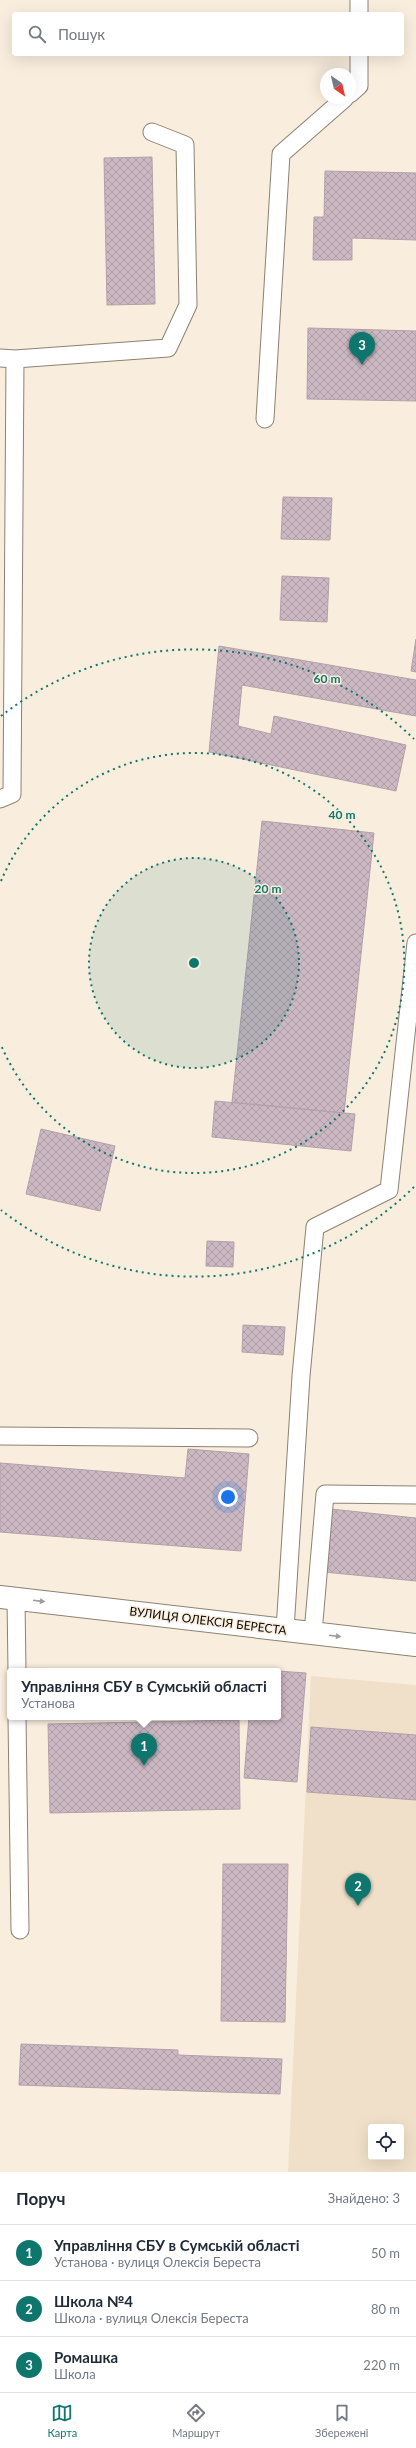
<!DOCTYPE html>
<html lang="uk">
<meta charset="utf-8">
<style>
body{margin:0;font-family:Lato,sans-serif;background:#f2f2f3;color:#1f2937}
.controls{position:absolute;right:12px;bottom:12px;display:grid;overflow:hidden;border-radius:4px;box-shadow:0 4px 16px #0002}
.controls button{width:36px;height:36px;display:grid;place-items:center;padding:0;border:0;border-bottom:1px solid #e0e1e3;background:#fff;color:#1f2937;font:20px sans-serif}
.compass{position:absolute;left:320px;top:68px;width:36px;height:36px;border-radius:50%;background:#fff;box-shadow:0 4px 16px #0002;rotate:146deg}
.you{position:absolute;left:228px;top:1497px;width:14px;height:14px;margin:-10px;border:3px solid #fff;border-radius:50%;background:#1a73e8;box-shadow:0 0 0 6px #1a73e833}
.badge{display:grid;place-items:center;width:26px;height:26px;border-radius:50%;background:#0f766e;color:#fff;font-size:13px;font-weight:700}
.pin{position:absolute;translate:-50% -33px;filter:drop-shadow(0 1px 2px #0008)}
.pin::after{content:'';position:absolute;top:21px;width:14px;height:12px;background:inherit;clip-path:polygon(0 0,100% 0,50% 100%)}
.popup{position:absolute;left:7px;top:1668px;width:274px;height:52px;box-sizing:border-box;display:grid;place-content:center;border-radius:4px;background:#fff;filter:drop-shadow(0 1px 3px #0005);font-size:13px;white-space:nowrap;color:#747a83}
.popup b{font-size:15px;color:#1f2937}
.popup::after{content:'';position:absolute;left:50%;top:100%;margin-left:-8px;border:8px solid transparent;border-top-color:#fff}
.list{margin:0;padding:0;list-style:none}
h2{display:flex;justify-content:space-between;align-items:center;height:52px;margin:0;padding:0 16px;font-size:17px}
h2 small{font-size:13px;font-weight:400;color:#747a83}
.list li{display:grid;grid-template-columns:26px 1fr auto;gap:12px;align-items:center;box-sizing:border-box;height:56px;padding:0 16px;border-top:1px solid #e0e1e3}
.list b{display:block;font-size:15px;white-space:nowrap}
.list p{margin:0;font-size:13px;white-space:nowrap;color:#747a83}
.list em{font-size:13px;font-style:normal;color:#747a83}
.icon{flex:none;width:22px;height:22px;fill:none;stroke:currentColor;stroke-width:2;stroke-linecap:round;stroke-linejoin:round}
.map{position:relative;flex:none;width:416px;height:2172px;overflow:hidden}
.search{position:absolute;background:#fff;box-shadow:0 4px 16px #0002;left:12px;right:12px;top:12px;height:44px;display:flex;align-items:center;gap:10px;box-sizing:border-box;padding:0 14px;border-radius:4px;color:#747a83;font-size:15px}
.sheet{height:220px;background:#fff}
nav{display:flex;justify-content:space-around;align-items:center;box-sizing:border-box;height:56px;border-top:1px solid #e0e1e3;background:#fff;font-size:11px;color:#747a83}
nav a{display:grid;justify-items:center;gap:2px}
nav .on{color:#0f766e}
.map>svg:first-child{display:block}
</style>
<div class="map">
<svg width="416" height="2172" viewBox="0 0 416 2172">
<defs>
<pattern id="building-cross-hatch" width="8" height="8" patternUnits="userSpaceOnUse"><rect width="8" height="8" fill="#cbb8c2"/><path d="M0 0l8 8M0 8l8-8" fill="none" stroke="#ad9da5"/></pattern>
</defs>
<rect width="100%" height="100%" fill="#f9eddd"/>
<path fill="#f0e0c9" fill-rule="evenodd" d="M311 1676 416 1685V2172H288ZM371 2127H401V2157H371Z"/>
<path fill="url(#building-cross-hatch)" stroke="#b3a0aa" d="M152 157 155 304 107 305 104 158Z
M325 171 416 173V240L352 238V260H313L314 217H324Z
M308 328 416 331V401L307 399Z
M283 497 332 498 330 540 281 539Z
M282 576 329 578 327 622 280 620Z
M416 639V672L411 671Z
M219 646 416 680V716L242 685 238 726 271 734 274 716 406 745 396 791 209 752Z
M262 821 374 833 344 1113 232 1102Z
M215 1101 355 1114 351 1151 212 1137Z
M41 1129 115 1146 100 1211 26 1194Z
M207 1241 234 1242 233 1267 206 1266Z
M243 1325 285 1327 283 1355 242 1352Z
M188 1449 249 1454 241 1551 0 1532V1463L185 1478Z
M331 1509 416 1518V1581L324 1572Z
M252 1669 276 1671H252Z
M278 1671 306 1673 297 1782 244 1778 249 1717H278Z
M239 1720 240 1809 50 1813 48 1724Z
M311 1727 416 1735V1800L307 1792Z
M223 1864H288L285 2022 221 2021Z
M21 2044 178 2050V2055L282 2059 280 2094 19 2085Z"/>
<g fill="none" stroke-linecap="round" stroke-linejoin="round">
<defs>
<path id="service" d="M359 14V0
M350 94 359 86V54
M0 358 15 359 12 794 0 799
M15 359 168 348 188 305 185 145 152 132
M265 419 281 154 345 98
M0 1436 249 1438
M16 1599 17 1671
M285 1630 301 1376 315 1227 389 1190 416 943
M313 1633 325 1494 416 1495
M17 1717 20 1930"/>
<path id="minor" d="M0 1597 416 1645"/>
</defs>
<use href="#service" stroke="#8c8273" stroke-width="19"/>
<use href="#minor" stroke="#8c8273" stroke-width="24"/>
<use href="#service" stroke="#fff" stroke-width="17"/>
<use href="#minor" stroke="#fff" stroke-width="22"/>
</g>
<defs><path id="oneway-solid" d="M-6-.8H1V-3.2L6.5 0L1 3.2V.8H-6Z"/></defs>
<g fill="#9f9d9b">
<use href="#oneway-solid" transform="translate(39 1601) rotate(7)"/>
<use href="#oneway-solid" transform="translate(335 1636) rotate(7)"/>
</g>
<circle cx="194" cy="963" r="105" fill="#0f766e" fill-opacity=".12"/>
<g fill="none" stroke="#0f766e" stroke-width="2" stroke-dasharray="2 4">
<circle cx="194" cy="963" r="105"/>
<path d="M1 881A210 210 0 1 1 1 1045"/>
<path d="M414 1187A314 314 0 0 1 1 1210M1 716A314 314 0 0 1 414 739"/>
</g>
<g text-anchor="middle" stroke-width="3" stroke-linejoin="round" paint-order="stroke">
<g font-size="12" fill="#0f0b06" stroke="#f9eddd">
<text transform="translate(208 1621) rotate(7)" y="4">ВУЛИЦЯ ОЛЕКСІЯ БЕРЕСТА</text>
</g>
</g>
<circle cx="194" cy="963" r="6" fill="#0f766e" stroke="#f9eddd" stroke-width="2"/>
<g font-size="12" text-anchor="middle" font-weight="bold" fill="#0f766e" stroke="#f9eddd" stroke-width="3" stroke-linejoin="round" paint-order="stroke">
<text x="327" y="683">60 m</text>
<text x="342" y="819">40 m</text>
<text x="268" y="893">20 m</text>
</g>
</svg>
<div class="controls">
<button><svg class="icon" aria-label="locate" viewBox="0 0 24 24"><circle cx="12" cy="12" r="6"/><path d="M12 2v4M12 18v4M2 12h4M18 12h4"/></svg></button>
</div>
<svg class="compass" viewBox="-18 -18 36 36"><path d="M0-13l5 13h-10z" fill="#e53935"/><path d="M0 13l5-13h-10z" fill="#747a83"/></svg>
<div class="you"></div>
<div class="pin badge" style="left:144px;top:1766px">1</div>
<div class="popup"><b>Управління СБУ в Сумській області</b>Установа</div>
<div class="pin badge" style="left:358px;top:1906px">2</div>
<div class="pin badge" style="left:362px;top:365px">3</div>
<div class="search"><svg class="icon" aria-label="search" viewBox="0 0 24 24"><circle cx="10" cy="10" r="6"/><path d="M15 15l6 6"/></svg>Пошук</div>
</div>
<section class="sheet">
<h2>Поруч<small>Знайдено: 3</small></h2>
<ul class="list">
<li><span class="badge">1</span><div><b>Управління СБУ в Сумській області</b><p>Установа · вулиця Олексія Береста</p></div><em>50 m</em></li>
<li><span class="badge">2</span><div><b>Школа №4</b><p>Школа · вулиця Олексія Береста</p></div><em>80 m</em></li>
<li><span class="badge">3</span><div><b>Ромашка</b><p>Школа</p></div><em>220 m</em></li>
</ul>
</section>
<nav>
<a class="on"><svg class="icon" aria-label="map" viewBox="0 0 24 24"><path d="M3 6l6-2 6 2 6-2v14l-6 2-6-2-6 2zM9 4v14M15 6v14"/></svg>Карта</a>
<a><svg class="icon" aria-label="directions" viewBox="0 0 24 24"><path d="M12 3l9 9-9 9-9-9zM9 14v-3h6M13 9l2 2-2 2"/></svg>Маршрут</a>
<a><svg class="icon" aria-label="saved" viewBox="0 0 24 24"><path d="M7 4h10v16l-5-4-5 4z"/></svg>Збережені</a>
</nav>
